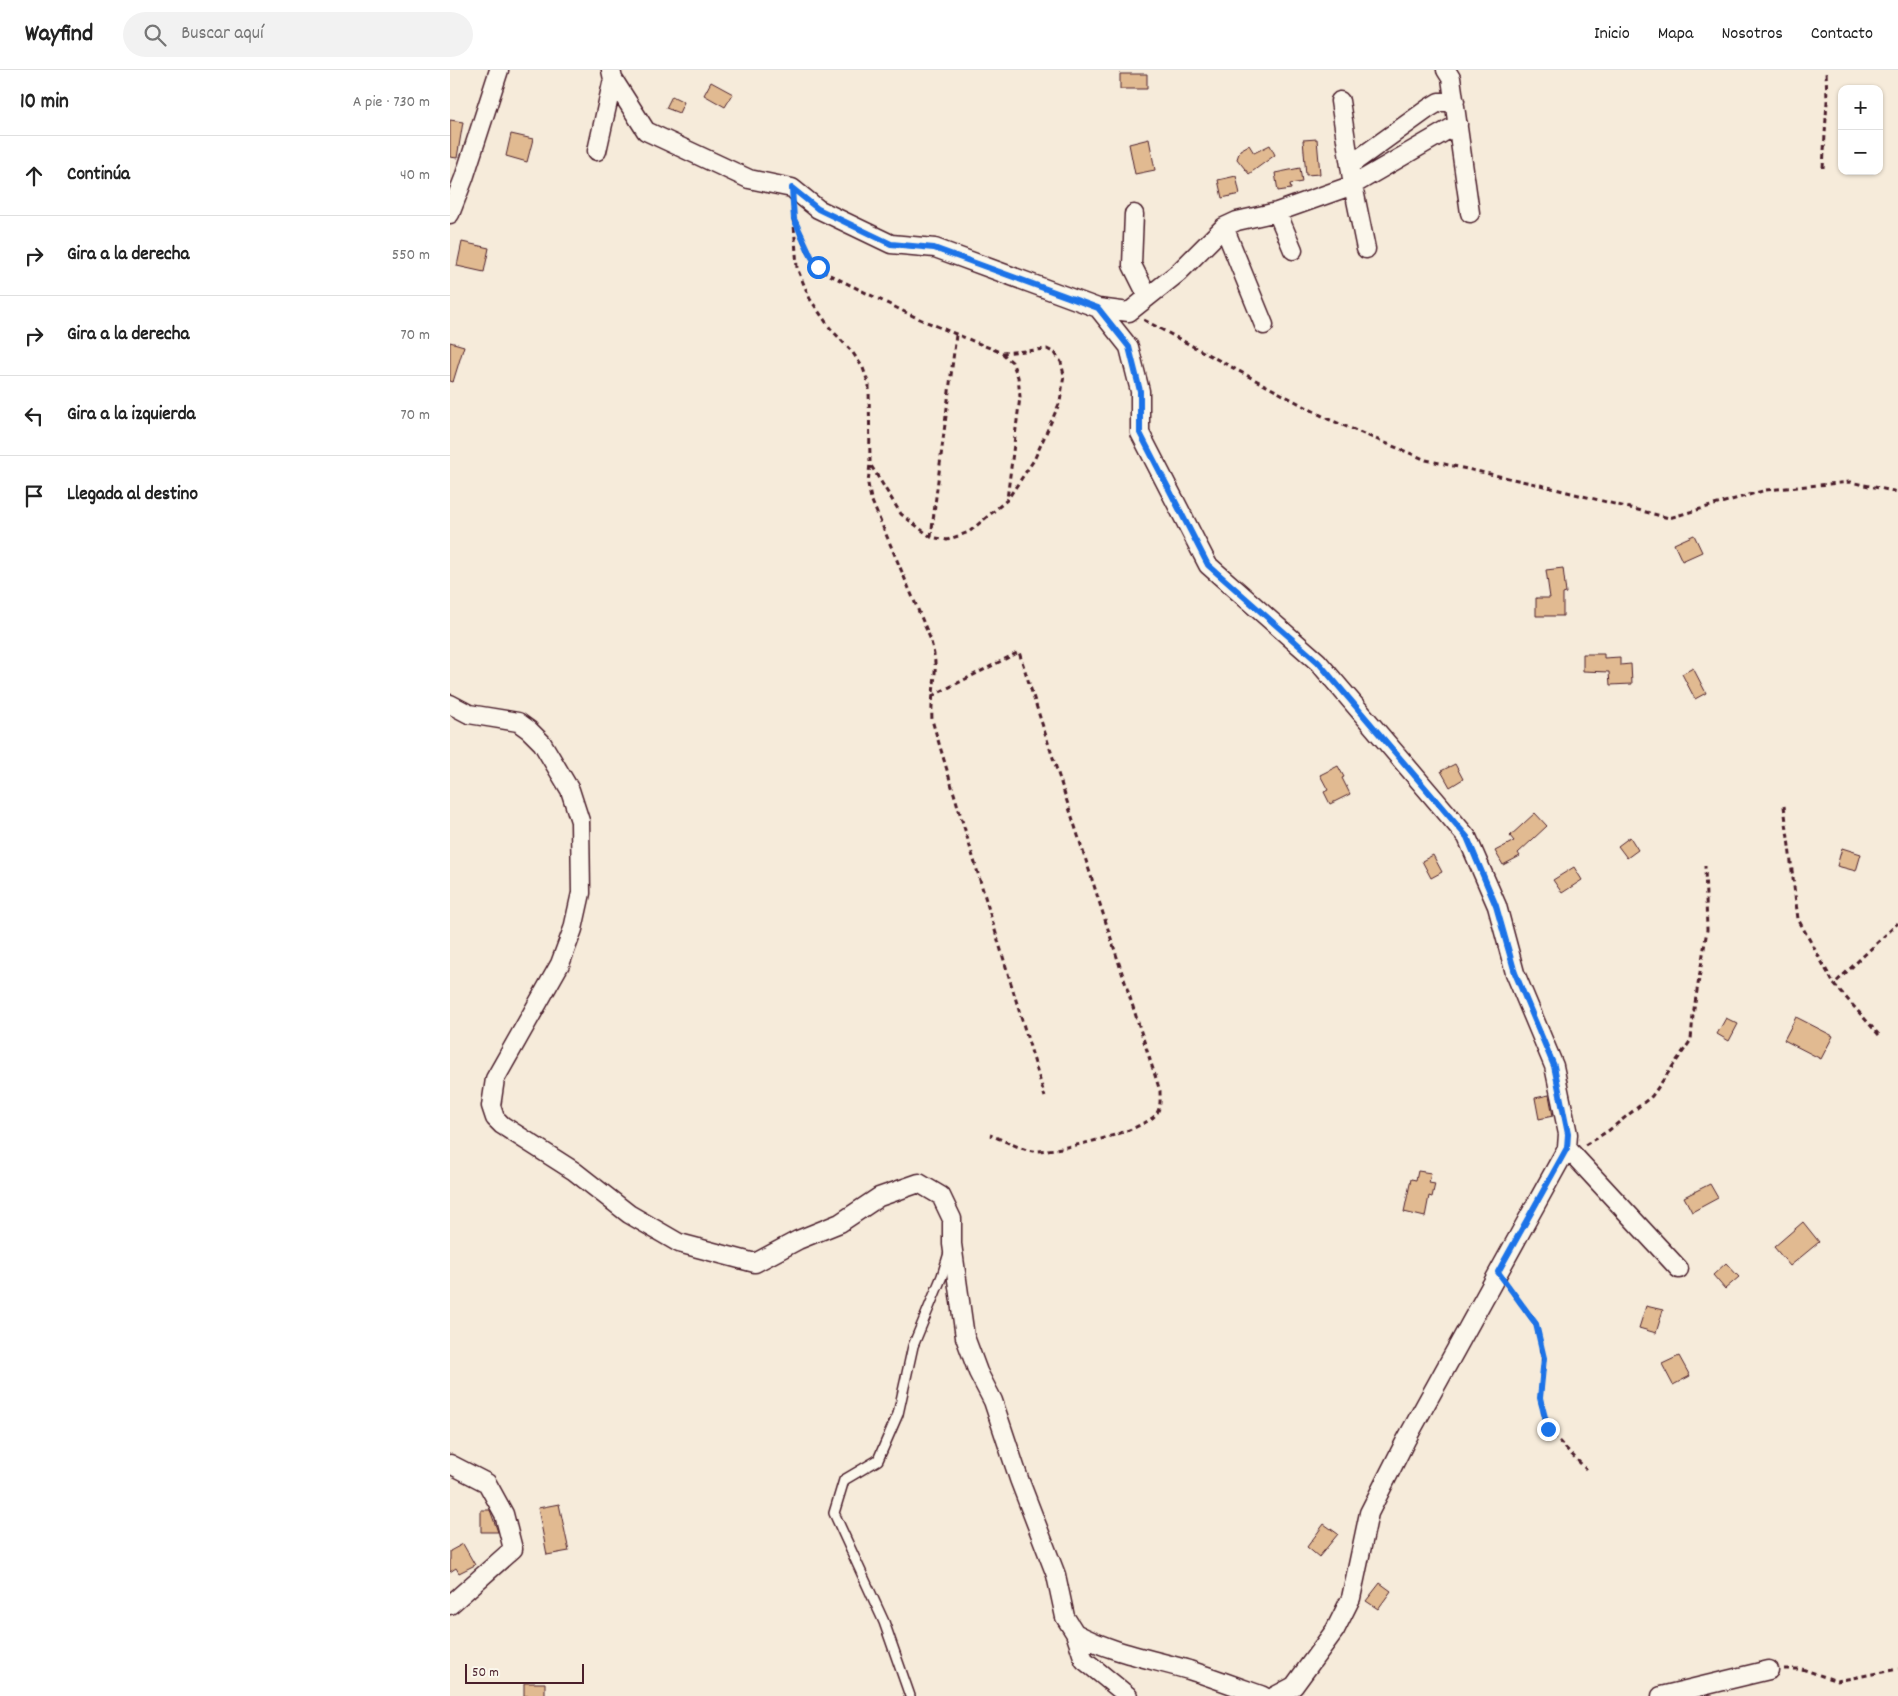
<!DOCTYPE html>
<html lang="es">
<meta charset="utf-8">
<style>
body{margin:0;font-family:Dekko,sans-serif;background:#f2f2f2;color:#222}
.controls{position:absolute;right:15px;top:15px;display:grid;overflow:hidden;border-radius:10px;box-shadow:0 1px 4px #0004}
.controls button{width:45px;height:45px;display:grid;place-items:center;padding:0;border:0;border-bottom:1px solid #e0e0e0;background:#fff;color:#222;font:25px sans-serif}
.scale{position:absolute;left:15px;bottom:12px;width:119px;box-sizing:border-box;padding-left:5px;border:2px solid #4a1f2b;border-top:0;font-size:14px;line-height:18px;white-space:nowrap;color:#4a1f2b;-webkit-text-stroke:4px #fbf7ec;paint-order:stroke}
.stop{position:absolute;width:15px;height:15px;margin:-11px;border:4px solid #1a73e8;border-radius:50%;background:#fff}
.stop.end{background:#1a73e8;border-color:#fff;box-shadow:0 1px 5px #0008}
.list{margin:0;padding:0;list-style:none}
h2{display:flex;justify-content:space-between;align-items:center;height:65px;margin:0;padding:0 20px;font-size:21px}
h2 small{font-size:16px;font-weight:400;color:#767676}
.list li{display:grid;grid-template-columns:32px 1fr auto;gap:15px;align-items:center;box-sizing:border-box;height:80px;padding:0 20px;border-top:1px solid #e0e0e0}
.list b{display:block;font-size:19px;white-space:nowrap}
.list em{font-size:16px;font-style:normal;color:#767676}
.icon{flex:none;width:28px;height:28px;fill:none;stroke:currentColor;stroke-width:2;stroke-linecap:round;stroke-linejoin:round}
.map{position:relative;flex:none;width:1448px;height:1626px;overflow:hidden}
header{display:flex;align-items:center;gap:30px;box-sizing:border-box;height:70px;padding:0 25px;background:#fff;border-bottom:1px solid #e0e0e0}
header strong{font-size:24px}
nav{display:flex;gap:28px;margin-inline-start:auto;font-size:18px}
.search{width:350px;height:45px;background:#f2f2f2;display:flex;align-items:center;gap:12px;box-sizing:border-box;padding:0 18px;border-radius:28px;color:#767676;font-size:19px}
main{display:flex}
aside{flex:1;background:#fff}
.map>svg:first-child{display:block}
</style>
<header>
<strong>Wayfind</strong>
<div class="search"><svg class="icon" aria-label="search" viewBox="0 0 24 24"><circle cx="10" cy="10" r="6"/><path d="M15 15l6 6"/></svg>Buscar aquí</div>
<nav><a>Inicio</a><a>Mapa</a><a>Nosotros</a><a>Contacto</a></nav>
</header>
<main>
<aside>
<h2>10 min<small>A pie · 730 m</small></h2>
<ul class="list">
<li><svg class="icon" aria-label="ahead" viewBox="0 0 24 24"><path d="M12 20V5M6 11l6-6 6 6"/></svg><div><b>Continúa</b></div><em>40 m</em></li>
<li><svg class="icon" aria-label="right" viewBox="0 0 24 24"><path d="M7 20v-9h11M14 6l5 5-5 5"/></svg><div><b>Gira a la derecha</b></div><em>550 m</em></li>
<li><svg class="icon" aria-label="right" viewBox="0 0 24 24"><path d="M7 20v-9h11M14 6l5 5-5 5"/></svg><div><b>Gira a la derecha</b></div><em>70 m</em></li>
<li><svg class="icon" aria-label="left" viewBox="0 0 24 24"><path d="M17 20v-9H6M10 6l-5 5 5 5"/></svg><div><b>Gira a la izquierda</b></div><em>70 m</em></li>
<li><svg class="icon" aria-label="arrive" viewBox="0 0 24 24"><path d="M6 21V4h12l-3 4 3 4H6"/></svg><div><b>Llegada al destino</b></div></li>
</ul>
</aside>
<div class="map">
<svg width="1448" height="1626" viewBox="0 0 1448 1626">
<rect width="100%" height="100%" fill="#f6ebda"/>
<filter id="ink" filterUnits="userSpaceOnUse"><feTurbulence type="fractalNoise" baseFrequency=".02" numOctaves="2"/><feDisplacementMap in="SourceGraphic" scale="10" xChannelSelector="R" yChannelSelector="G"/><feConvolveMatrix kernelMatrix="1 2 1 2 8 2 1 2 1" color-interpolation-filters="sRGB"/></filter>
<g filter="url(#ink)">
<path fill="#e1ba91" stroke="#4a1f2b" d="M670 4H697V19H670Z
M261 12 283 24 275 37 254 25Z
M222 26 234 32 229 43 216 38Z
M0 50 13 52 7 88 0 87Z
M61 64 83 69 77 92 56 86Z
M699 69 705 100 685 104 679 74Z
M867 69 870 104 856 105 853 70Z
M799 75 804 83 820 75 825 85 799 104 787 89 790 80Z
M850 98 852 112 840 114 841 119 828 121 825 103Z
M786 106 790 124 772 128 768 110Z
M12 172 39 178 34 202 7 196Z
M0 272 14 276 3 312 0 311Z
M1244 465 1252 482 1232 491 1224 474Z
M1113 498 1116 523 1113 524V546H1086V528H1100L1096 500Z
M1133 584H1154V588L1170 587V595L1181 594 1182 614 1160 615 1159 602 1133 601Z
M1243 598 1256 623 1245 629 1232 604Z
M1005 694 1013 709 1000 717 991 701Z
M888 696 894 707 892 708 900 724 880 734 874 722 878 720 870 705Z
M1085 743 1097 756 1068 783 1070 786 1053 795 1045 781 1064 771 1060 766Z
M1180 767 1188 780 1177 788 1168 776Z
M1392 778 1411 784 1406 801 1387 796Z
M983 785 992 802 981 808 972 791Z
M1124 797 1132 810 1112 823 1103 810Z
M1346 947 1383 966 1371 989 1334 970Z
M1276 948 1288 954 1279 971 1267 964Z
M1099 1025 1103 1046 1089 1049 1085 1028Z
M968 1101 981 1103 979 1113 985 1114 982 1127 979 1126 975 1147 954 1142 961 1109 966 1110Z
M1260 1114 1268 1128 1242 1142 1234 1127Z
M1353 1152 1369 1172 1340 1196 1324 1177Z
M1276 1193 1289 1207 1275 1219 1263 1205Z
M1196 1236 1213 1240 1206 1263 1189 1258Z
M1229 1286 1240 1306 1223 1315 1212 1294Z
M109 1434 119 1481 97 1485 88 1438Z
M31 1440H40L48 1462H31Z
M874 1454 888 1464 869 1487 857 1477Z
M13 1474 25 1495 9 1503 6 1498 0 1502V1481Z
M930 1513 941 1521 928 1539 916 1531Z
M74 1613H95V1626H74Z"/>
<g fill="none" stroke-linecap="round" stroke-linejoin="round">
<defs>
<path id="service" d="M460 1626 434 1552 384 1443 394 1410 428 1390 448 1344 463 1276 492 1206 499 1183"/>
<path id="minor" d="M161 0 163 9 196 61 299 109 342 118 368 139 441 174 485 178 648 238 679 242 728 203 774 157 787 151 827 142 903 115 1008 54
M996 0 1001 8 1020 143
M890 31 903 115 916 179
M147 81 163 9
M900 95 979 38 989 32 1005 31
M827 142 843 180
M0 144 14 108 49 0
M684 144 682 195 698 227
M774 157 814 255
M648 238 679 277 690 321V363L758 495 868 592 1017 767 1047 836 1065 903 1104 996 1118 1064 1117 1078 956 1370 919 1443 901 1528 885 1560 844 1616 825 1626
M0 634 19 644 68 652 79 660 92 673 120 720 130 751 131 823 123 859 110 894 45 1009 41 1036 45 1048 52 1055 124 1101 179 1144 229 1173 305 1193 348 1170 390 1153 429 1127 469 1113 491 1126 502 1149V1174L515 1267 528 1302 543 1331 569 1409 606 1505 615 1547 625 1563 634 1590 678 1626
M1117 1078 1229 1199
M0 1394 37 1413 54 1444 63 1479 0 1535
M625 1563C660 1582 701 1589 739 1600 764 1608 788 1617 813 1626
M1211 1626 1319 1600"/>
</defs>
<use href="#service" stroke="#4a1f2b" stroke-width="12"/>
<use href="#minor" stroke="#4a1f2b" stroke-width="21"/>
<path stroke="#4a1f2b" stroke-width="3" stroke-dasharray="5 4" stroke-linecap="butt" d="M1373 98 1377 31 1376 0
M343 139 347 198 360 229 380 258 403 283 413 298 419 315 420 393 418 414 421 429 480 568C483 579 486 590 485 603 484 619 481 633 482 650L595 1027
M346 153C355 174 360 192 380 205L467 248 552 283 597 279 605 283 611 292 614 305 610 332 584 390 557 430 519 462 497 470 481 467 451 444 420 394
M694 250 878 349 976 390 1090 415 1219 448 1316 420 1400 412 1448 422
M552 283 562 292 568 307 570 327 557 429
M481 467 506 265
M482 626 569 582 710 1021C710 1029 711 1036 707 1043 695 1062 606 1082 583 1081 571 1080 552 1069 540 1065
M1334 736 1348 849 1384 914
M1429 965 1384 914 1448 853
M1135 1075 1158 1061 1202 1026 1241 970 1243 945 1257 860 1255 796
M1058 1216 1086 1254 1094 1289 1090 1329 1097 1359 1136 1399
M1334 1599H1352L1387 1611 1448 1599"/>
<use href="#service" stroke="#fbf7ec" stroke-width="9"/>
<use href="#minor" stroke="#fbf7ec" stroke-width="18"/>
</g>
</g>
<g fill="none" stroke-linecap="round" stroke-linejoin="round" filter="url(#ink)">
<path stroke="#1a73e8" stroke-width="6" d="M368 197 361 186 344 149 342 118 368 139 441 174 484 178 648 238 679 277 690 321V363L758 495 868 592 1017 767 1046 836 1065 903 1104 996 1118 1064 1117 1078 1048 1202 1086 1254 1094 1288 1090 1328 1098 1359"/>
</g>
</svg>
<div class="controls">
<button>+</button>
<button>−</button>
</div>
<div class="scale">50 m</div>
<div class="stop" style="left:368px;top:197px"></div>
<div class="stop end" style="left:1098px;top:1359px"></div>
</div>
</main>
